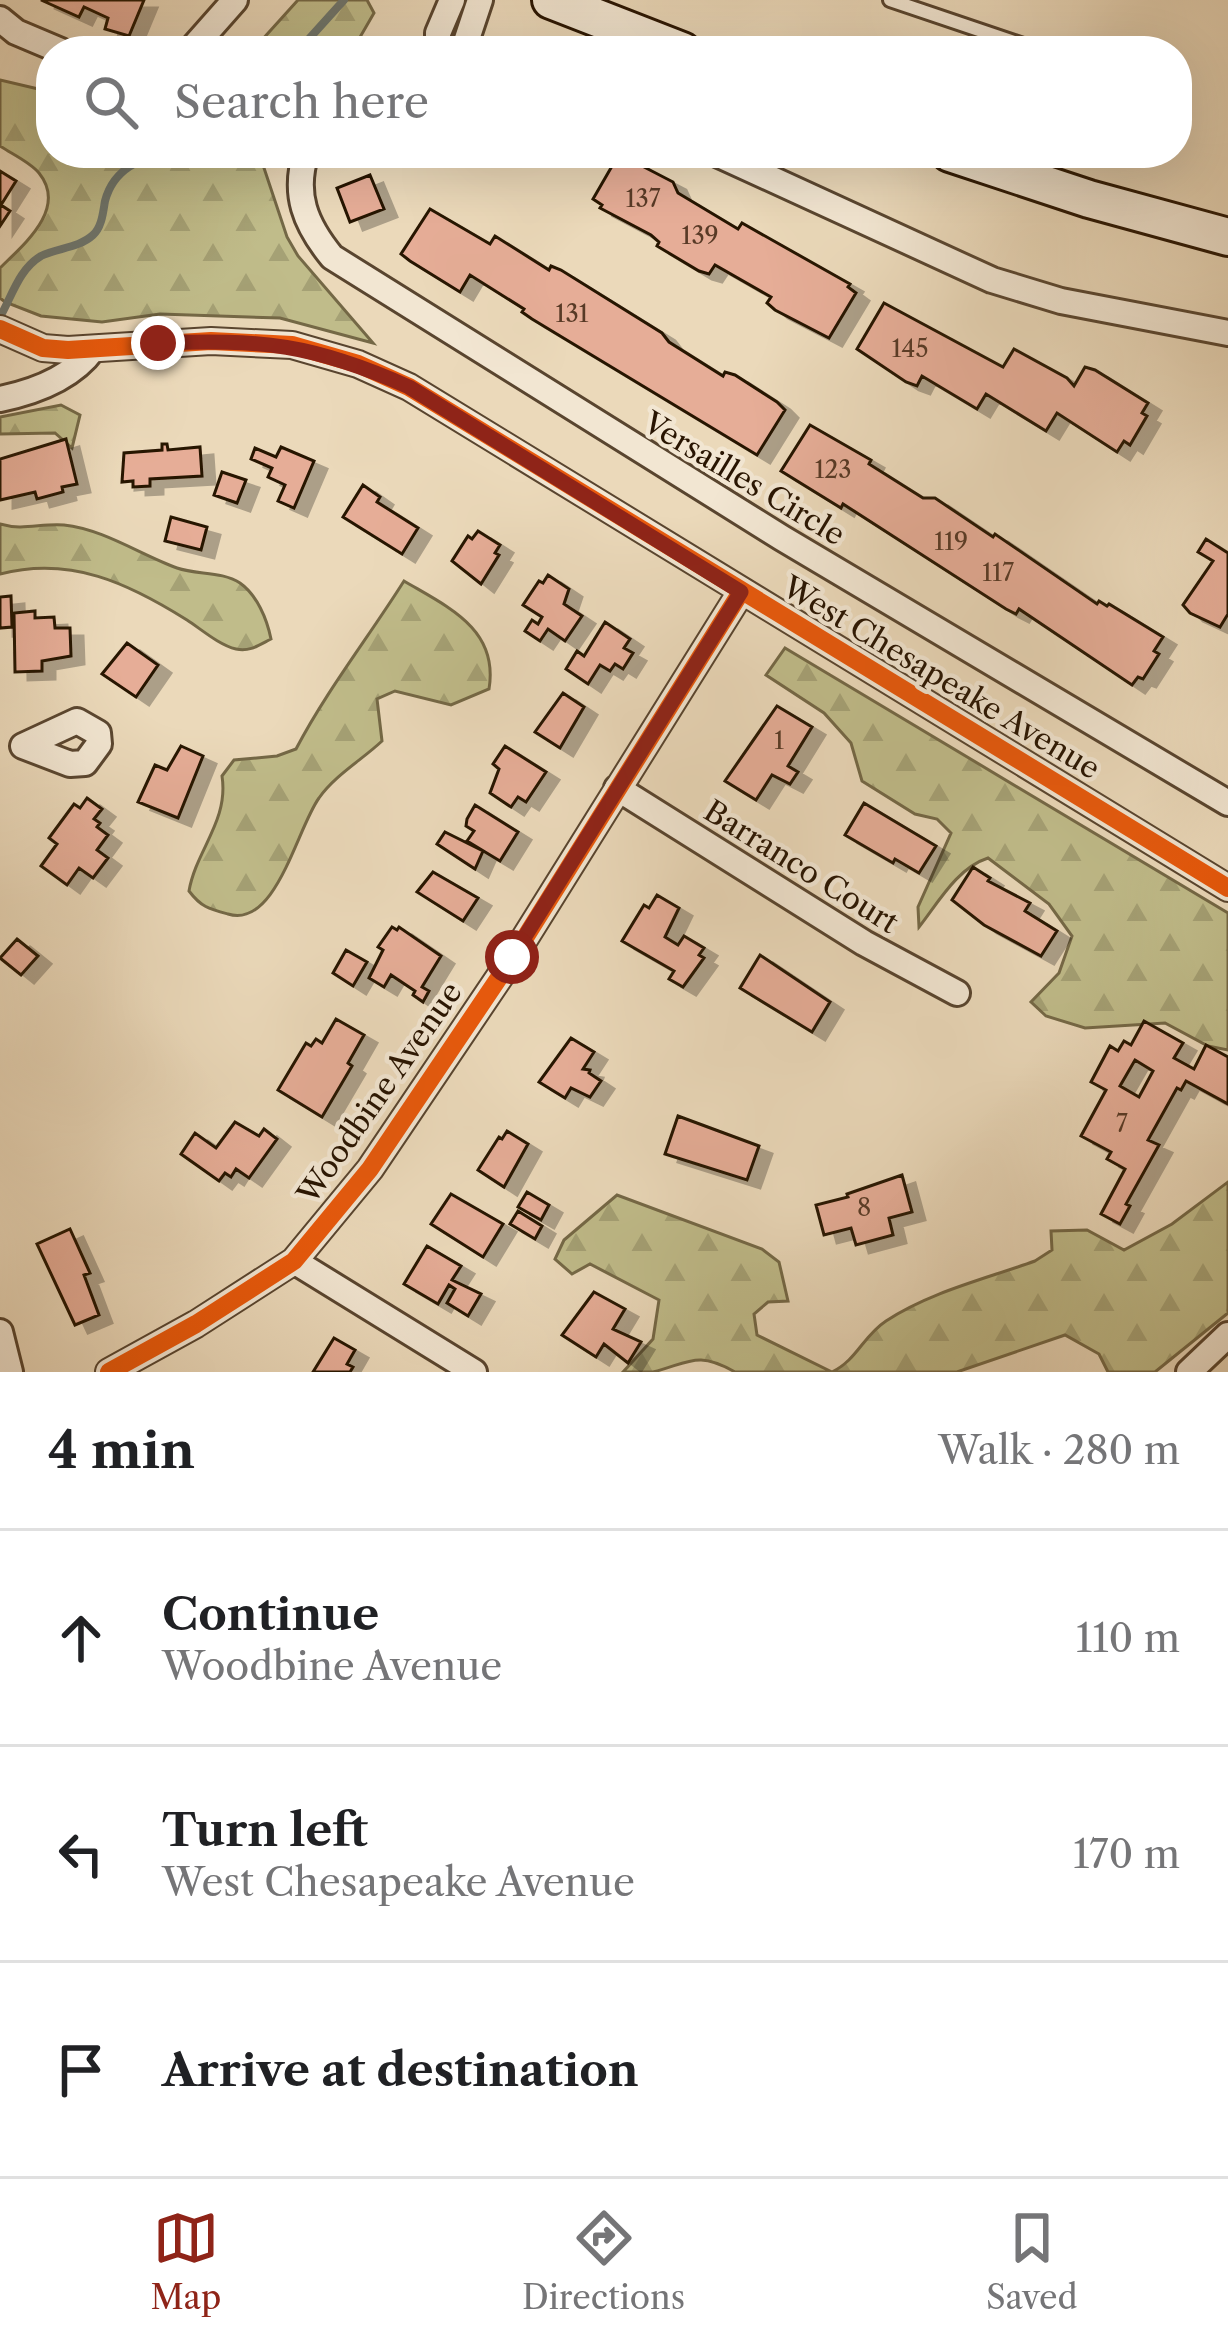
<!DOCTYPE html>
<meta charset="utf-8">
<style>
body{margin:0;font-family:"Libre Caslon Text",serif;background:#f2f2f2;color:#202124}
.stop{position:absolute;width:36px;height:36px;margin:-27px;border:9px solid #8f2418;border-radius:50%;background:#fff}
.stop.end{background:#8f2418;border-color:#fff;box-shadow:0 3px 12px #0008}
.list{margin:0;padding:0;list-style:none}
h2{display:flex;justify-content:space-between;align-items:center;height:156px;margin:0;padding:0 48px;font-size:51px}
h2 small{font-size:39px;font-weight:400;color:#757577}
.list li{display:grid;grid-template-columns:78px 1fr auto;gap:36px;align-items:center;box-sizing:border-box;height:216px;padding:0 48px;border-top:3px solid #e0e0e0}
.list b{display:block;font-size:45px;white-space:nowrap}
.list p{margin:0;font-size:39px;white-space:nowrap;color:#757577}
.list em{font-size:39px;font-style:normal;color:#757577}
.icon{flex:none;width:66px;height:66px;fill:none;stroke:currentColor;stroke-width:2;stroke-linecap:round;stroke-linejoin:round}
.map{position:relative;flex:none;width:1228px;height:1372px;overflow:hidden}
.search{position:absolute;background:#fff;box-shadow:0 12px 48px #0002;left:36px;right:36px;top:36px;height:132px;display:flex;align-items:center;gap:30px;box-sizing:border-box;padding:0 42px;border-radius:48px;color:#757577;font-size:45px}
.sheet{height:804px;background:#fff}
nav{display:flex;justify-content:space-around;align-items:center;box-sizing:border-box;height:168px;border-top:3px solid #e0e0e0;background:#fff;font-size:33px;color:#757577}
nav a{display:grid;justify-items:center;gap:6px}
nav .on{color:#8f2418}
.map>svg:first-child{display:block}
</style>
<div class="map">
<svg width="1228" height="1372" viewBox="0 0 1228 1372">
<defs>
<pattern id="forest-firs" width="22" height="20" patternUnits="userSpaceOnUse" patternTransform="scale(3)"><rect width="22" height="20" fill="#c0bc8a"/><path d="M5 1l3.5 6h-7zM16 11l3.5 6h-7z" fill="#a5a175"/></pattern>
<filter id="shadow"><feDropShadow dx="13" dy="8" stdDeviation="0" flood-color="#0004"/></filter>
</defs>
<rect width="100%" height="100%" fill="#ebd9ba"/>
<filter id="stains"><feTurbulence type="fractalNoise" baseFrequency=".00167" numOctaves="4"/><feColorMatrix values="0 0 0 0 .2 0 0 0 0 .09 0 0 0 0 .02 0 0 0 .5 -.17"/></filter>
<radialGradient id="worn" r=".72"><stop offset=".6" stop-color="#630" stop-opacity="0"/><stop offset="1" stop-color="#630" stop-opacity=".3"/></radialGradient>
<path fill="url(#forest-firs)" stroke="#746846" stroke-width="3" d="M298 0H367L374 13 352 51H252Z
M0 80 51 92V153H259L287 237 298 256 373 343 280 318 160 314 102 322 41 316 5 302 0 298V268C23 245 68 209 39 173 30 162 12 154 0 146Z
M61 405 80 415 72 448 55 433 0 434V417Z
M0 524C23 531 41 523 64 525 103 529 141 555 177 568 197 575 222 571 240 583 257 595 267 619 271 639 259 645 250 652 236 649 219 645 201 629 187 620 128 583 71 556 0 574Z
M404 581C448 607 499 629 489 689L451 705 395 691 377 699 382 741C363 759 334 776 319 798 297 828 276 929 228 914 209 909 201 907 189 891 196 850 229 821 222 776L234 760 277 756 296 749C327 690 368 638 404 581Z
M785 648 1228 913V1050L1208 1046 1165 1023 1085 1028 1046 1016 1031 1002 1059 973 1072 936 1049 904 988 858C957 868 938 903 919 927L918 907 951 833 937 819 915 814 862 781 851 743 824 713 766 675Z
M1228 1182V1313L1155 1372H1108L1099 1354 1065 1335 957 1372H735C697 1350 689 1363 653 1372 644 1372 632 1372 623 1372L653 1339 659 1300 590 1264 572 1274 555 1259 564 1240 617 1195 762 1249 779 1262 788 1301 768 1302 754 1314 757 1335 832 1372C857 1360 863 1336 886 1321 930 1292 985 1279 1035 1261L1052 1250 1051 1231 1087 1230 1124 1250 1172 1224Z"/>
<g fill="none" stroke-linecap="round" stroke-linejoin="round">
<path stroke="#6d766f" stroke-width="8" d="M298 51 344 0
M0 317C12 296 19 269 41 256 57 248 79 248 93 235 102 227 103 212 105 201 114 167 145 155 177 153"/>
</g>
<path fill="#e6ad97" stroke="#281401" stroke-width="3" fill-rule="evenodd" filter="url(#shadow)" d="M41 0H144L129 36 105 29 108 18 84 7 79 17Z
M619 154 673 182 678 193 738 229 742 223 850 284 848 287 856 293 829 338 775 310 767 303 771 297 715 265 709 274 699 271 657 246 659 242 651 235 600 208 602 205 593 199Z
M0 171 16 181 1 205 10 211 0 226Z
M370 175 384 209 350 222 337 188Z
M430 209 490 244 495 236 549 270 551 266 561 270 662 333 669 342 723 376 725 372 735 375 777 402 785 410 757 455 532 319 522 312 524 309 470 275 460 292 410 261 401 254Z
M884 303 1003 367 1014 349 1067 378 1074 386 1085 367 1095 370 1148 403 1142 413 1147 416 1130 445 1124 441 1117 452 1057 413 1046 431 986 394 977 409 922 376 917 386 906 382 857 349Z
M810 425 871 460 869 464 923 498H935L993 537 995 534 1097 604 1099 601 1107 606 1109 604 1163 637 1154 651 1159 654 1143 679 1138 677 1132 685 1019 609 1016 614 1006 609 843 504 841 508 781 471Z
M66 439 77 484 62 487 63 492 37 499 35 492 0 500V459Z
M162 444H167L168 450 200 447 202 476 150 479V486L133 487V481L122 482 124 453 162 450Z
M281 447 314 461 294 508 278 501 285 485 268 477 272 468 251 459 255 448 276 457Z
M222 472 246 480 237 503 214 495Z
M363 485 380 497 377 502 418 528 402 554 343 517Z
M171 517 207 527 201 550 165 541Z
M478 531 500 545 495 553 499 555 481 584 452 561 468 536 472 539Z
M1206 539 1228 553V614L1220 627 1190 613 1183 605 1213 561 1198 552Z
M548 575 569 589 564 604 582 616 565 641 548 629 540 641 525 631 532 620 538 624 542 617 523 605 539 581 543 583Z
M11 596 12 627 0 628V597Z
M35 611V618L54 617 55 628H70L71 656 42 661V671L15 672 14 613Z
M605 622 630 639 624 648 633 653 623 669 615 664 610 671 600 665 588 684 566 669 577 651 584 656Z
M127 643 158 665 136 697 102 674Z
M563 693 584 707 560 748 535 732Z
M777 706 812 727 788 766 798 772 790 784 772 775 756 800 725 781Z
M181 746 203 756 178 818 138 802 155 765 167 770Z
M505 746 546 772 526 802 518 797 511 807 490 793 499 769 493 764Z
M87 798 102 809 94 819 100 823 97 827 108 835 97 850 108 858 93 878 79 868 67 885 41 866 57 844 49 838 74 804 80 808Z
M864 803 936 846 919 873 895 859 893 863 845 835Z
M475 805 518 832 500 861 467 841 474 831 466 826 467 819Z
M445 832 483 851 475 869 437 844Z
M973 867 990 878 988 881 1030 903 1025 911 1057 931 1041 956 984 925 952 900Z
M433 872 478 898 463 921 417 892Z
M657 895 679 908 665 937 678 945 684 936 704 948 699 955 704 958 683 987 669 979 674 971 622 941 644 905 649 908Z
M392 927 397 930 399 927 441 956 422 987 429 991 423 1002 413 995 415 991 391 975 384 987 369 978 383 950 378 947Z
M17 939 38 956 21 975 0 958Z
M346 950 367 962 353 986 333 973Z
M760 955 830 1002 812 1032 740 988Z
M336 1019 364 1035 348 1063 352 1066 322 1117 278 1090 306 1043 311 1046 316 1039 322 1043Z
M1144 1021 1183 1043 1174 1058 1194 1069 1206 1045 1228 1057V1104L1186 1081 1181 1090 1177 1088 1148 1140 1159 1145 1126 1204 1130 1206 1120 1224 1101 1214 1125 1169 1107 1159 1111 1152 1081 1136 1106 1090 1091 1082 1110 1046 1118 1051 1124 1041 1131 1045ZM1135 1060 1153 1071 1139 1097 1120 1086Z
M571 1038 594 1052 583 1069 590 1070 589 1073 601 1081 590 1097 571 1088 565 1098 539 1082Z
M678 1116 759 1146 747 1180 665 1154Z
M235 1122 259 1136 264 1129 277 1139 249 1178 236 1169 231 1177 225 1173 219 1181 181 1154 195 1133 216 1148Z
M507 1131 528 1144 504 1187 478 1170 499 1137 502 1139Z
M902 1175 912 1212 889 1218 893 1235 856 1245 851 1228 824 1235 816 1205 848 1197 847 1194Z
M527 1192 549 1205 541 1220 518 1207Z
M451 1194 503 1224 483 1257 431 1224Z
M518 1211 542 1226 535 1239 510 1224Z
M70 1229 90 1273 84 1275 99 1315 75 1325 37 1244Z
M427 1246 461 1266 452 1280 481 1294 468 1316 447 1303 455 1289 449 1285 438 1304 404 1284Z
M594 1292 625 1309 613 1329 641 1342 628 1363 604 1344 596 1357 562 1335Z
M334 1338 355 1350 347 1364 353 1367 350 1372H313Z"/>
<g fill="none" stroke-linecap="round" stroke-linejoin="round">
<defs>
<path id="lane" d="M890 0 1041 51"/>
<path id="street" d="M0 19 16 32 61 51
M190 51 235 0
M438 51V33L452 0
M463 51 480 0
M306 153C293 194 305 224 332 257L782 538 1228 803
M715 153 992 280 1061 301 1228 333
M0 329 43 348 68 350 211 341 292 345 358 364 409 387 1228 888
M0 399C34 392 72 378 93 349
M77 721 98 733 99 744 85 763 70 764 23 746Z
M617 788 864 943 957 993
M294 1261 474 1372
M0 1332 10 1372
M109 1372 196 1324 294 1261 370 1169 513 957 741 592
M1189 1372 1228 1335"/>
<path id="secondary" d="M551 0 682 51
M950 153 1089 199 1228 237"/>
</defs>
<use href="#lane" stroke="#59452f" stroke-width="18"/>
<use href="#street" stroke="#59452f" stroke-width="30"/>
<use href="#secondary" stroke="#281401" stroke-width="42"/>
<use href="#lane" stroke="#f2e6d2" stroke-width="12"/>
<use href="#street" stroke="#f2e6d2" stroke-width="24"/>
<use href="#secondary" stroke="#f2e6d2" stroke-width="36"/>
<defs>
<path id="cycleway" d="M0 329 43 348 68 350 211 341 292 345 358 364 409 387 1228 888
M109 1372 196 1324 294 1261 370 1169 513 957 741 592"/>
</defs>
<use href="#cycleway" stroke="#f2e6d2" stroke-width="26"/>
<use href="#cycleway" stroke="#e8590c" stroke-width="18"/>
</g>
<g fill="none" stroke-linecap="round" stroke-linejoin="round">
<path stroke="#8f2418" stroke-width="15" d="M158 343C262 339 313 344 409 387L741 592 512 957"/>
</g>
<g text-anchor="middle" stroke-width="9" stroke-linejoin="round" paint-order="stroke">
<g font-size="24" fill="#583a26">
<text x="643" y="207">137</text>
<text x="700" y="244">139</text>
<text x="572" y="322">131</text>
<text x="910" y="357">145</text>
<text x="833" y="478">123</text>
<text x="951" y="550">119</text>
<text x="998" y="581">117</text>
<text x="779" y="749">1</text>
<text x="1122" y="1132">7</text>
<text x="864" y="1216">8</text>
</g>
<g font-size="30" fill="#281401" stroke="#f2e6d2">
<text transform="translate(744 479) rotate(31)" y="10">Versailles Circle</text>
<text transform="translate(941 678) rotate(31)" y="10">West Chesapeake Avenue</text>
<text transform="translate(801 867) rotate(32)" y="10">Barranco Court</text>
<text transform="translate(380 1093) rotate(-55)" y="10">Woodbine Avenue</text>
</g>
</g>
<rect width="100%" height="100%" filter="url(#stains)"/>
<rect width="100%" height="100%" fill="url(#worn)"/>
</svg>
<div class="stop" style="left:512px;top:957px"></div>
<div class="stop end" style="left:158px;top:343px"></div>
<div class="search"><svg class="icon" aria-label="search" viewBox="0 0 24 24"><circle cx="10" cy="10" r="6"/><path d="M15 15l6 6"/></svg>Search here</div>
</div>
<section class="sheet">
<h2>4 min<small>Walk · 280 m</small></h2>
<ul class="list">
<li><svg class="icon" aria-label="ahead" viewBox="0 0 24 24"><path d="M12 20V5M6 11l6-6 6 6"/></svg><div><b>Continue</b><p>Woodbine Avenue</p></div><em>110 m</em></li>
<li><svg class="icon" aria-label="left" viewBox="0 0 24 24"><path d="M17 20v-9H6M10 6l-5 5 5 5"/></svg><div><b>Turn left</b><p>West Chesapeake Avenue</p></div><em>170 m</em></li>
<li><svg class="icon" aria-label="arrive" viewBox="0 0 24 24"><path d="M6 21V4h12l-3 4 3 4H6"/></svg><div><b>Arrive at destination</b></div></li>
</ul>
</section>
<nav>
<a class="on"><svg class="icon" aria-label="map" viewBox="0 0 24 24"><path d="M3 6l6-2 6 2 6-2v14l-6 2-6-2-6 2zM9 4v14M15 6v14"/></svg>Map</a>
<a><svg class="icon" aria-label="directions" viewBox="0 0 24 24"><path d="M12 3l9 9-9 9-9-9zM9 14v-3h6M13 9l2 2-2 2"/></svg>Directions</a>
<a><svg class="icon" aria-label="saved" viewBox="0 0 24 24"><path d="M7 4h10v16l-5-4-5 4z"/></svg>Saved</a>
</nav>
